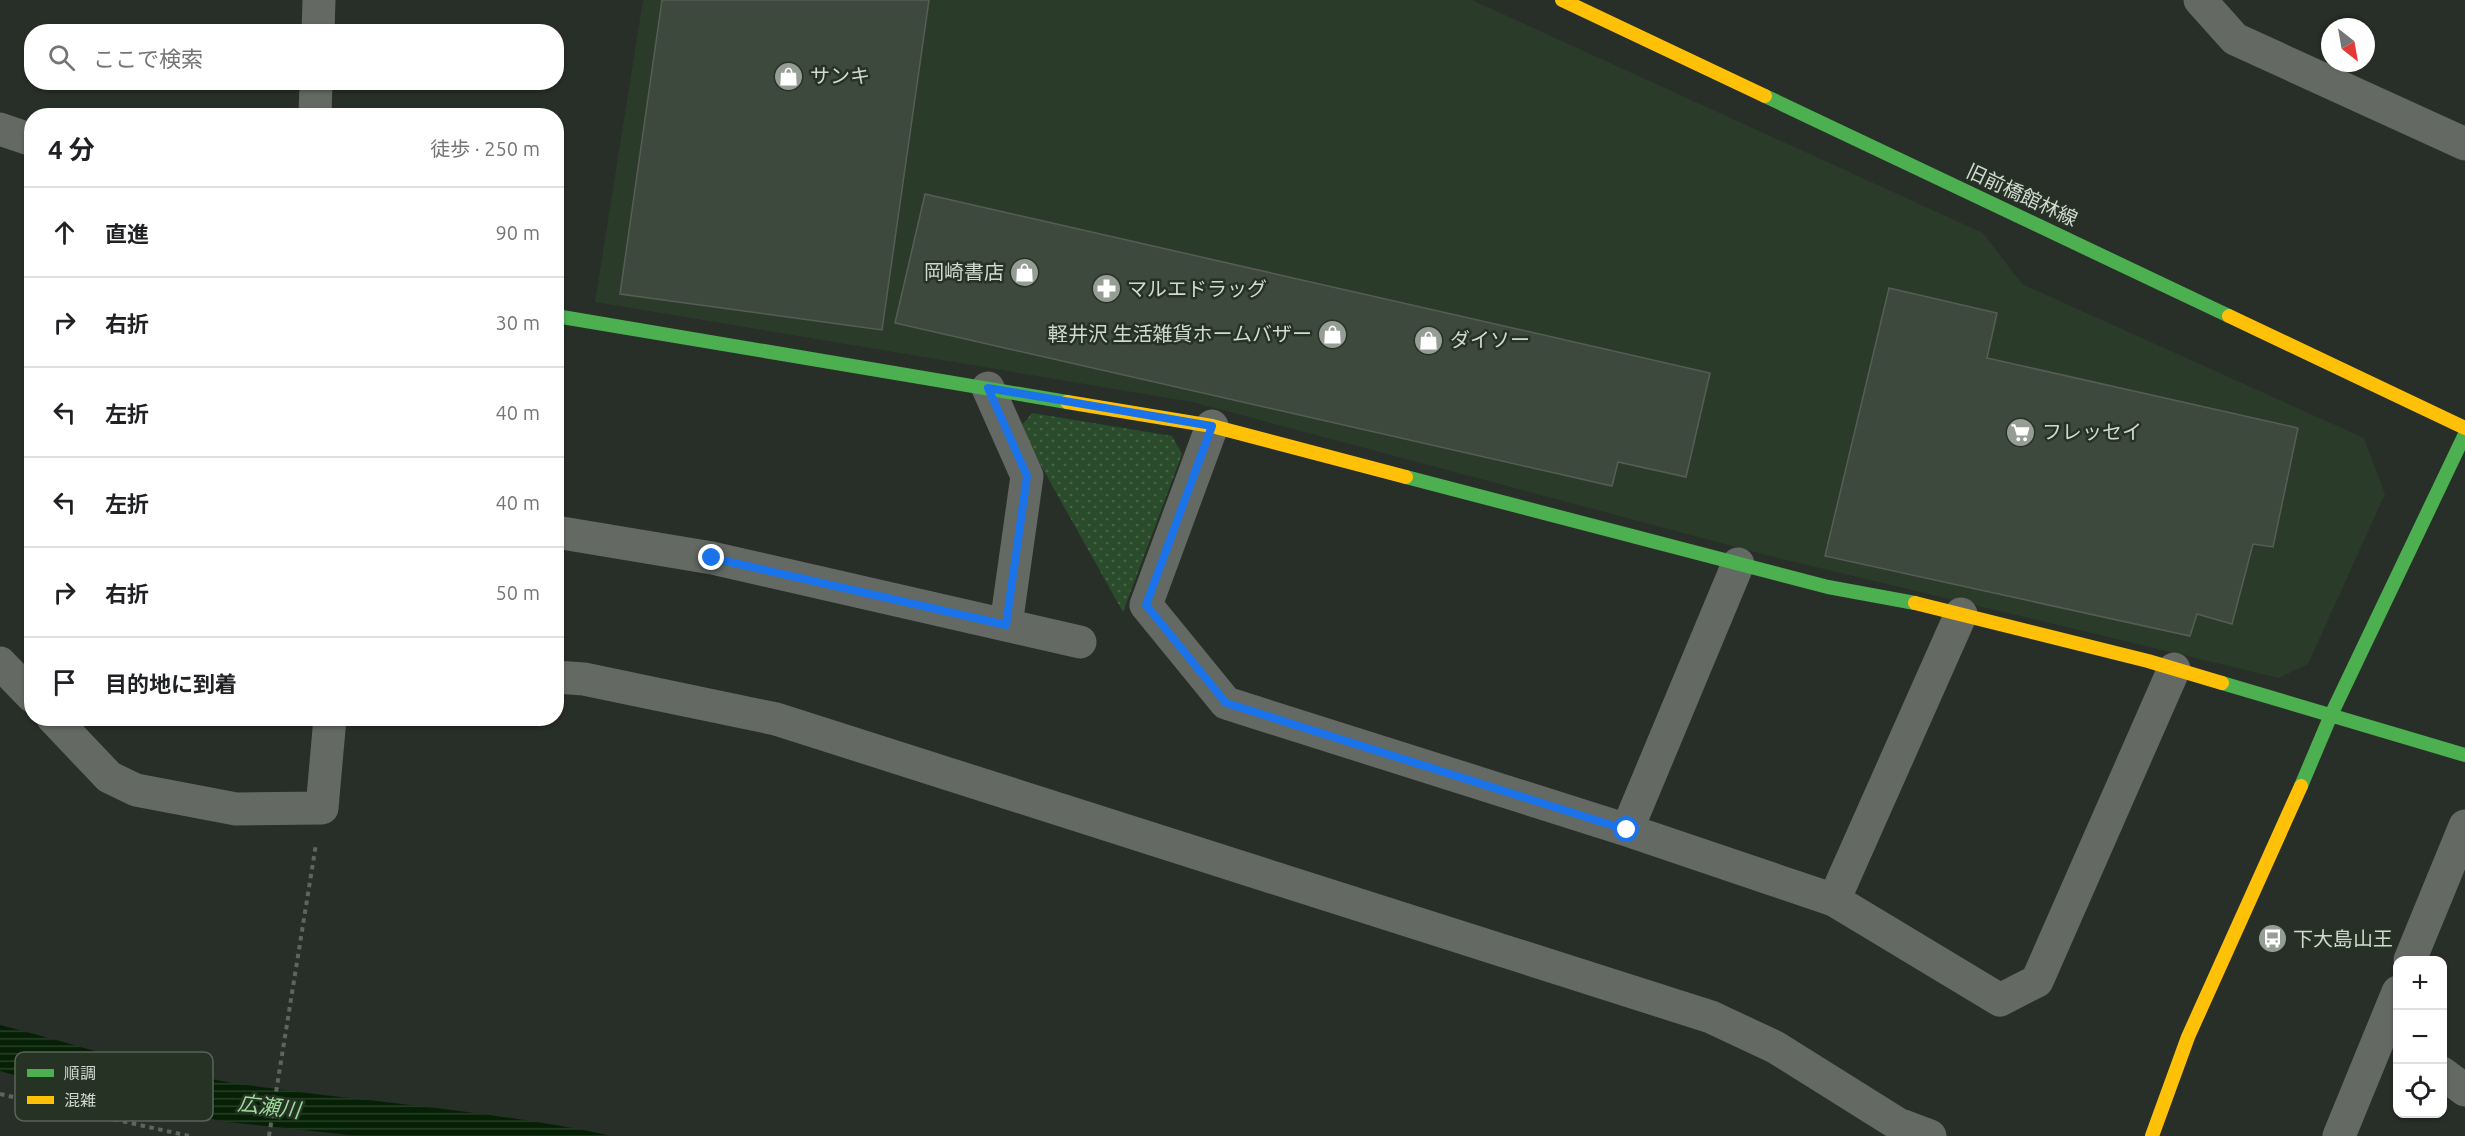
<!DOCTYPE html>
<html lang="ja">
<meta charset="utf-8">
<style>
body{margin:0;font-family:Ubuntu,"Noto Sans JP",sans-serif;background:#f2f2f2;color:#202124}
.controls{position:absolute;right:18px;bottom:18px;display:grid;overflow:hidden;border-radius:12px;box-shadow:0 2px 4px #0004}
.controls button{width:54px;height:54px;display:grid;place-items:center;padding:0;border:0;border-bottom:2px solid #e0e0e0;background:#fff;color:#202124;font:30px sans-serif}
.compass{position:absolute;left:2321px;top:18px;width:54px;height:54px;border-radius:50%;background:#fff;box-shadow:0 2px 4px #0004;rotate:149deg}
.stop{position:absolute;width:18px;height:18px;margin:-14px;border:4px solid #1a73e8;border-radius:50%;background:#fff}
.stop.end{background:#1a73e8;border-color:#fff;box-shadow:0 2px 6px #0008}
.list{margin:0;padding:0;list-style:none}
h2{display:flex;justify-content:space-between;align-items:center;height:78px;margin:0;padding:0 24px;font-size:26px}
h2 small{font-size:20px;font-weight:400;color:#757577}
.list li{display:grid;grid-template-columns:39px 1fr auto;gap:18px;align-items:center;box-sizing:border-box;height:90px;padding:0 24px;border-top:2px solid #e0e0e0}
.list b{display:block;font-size:22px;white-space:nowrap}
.list em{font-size:20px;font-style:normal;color:#757577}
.icon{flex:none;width:33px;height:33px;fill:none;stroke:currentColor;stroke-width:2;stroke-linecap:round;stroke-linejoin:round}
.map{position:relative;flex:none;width:2465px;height:1136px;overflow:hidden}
.search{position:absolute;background:#fff;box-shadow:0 2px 4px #0004;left:24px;top:24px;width:540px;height:66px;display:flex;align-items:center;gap:15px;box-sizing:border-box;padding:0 21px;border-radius:24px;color:#757577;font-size:22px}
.panel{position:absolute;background:#fff;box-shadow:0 2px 4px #0004;left:24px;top:108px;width:540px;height:618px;border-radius:24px}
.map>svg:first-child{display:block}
</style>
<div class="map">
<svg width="2465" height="1136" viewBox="0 0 2465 1136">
<defs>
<pattern id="park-dots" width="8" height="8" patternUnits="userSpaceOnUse" patternTransform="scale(1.5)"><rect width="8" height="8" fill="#2b4c2b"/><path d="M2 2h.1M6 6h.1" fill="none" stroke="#496549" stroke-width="1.8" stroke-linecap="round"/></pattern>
<pattern id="water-rules" width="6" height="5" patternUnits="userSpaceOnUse" patternTransform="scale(1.5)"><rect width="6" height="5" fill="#052005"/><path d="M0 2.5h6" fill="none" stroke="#284028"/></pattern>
</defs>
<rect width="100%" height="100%" fill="#282e28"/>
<path fill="#2b3b2a" d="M643 0H1472L1983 233 2022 284 2364 438 2385 494 2308 664 2279 678 1766 555 1192 402 595 302Z"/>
<path fill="url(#park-dots)" d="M1032 413 1172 436 1182 454 1123 612 1020 428Z"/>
<path fill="url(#water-rules)" d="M0 1025C86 1047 172 1076 261 1087 378 1103 495 1111 612 1136H359L227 1122 53 1086 0 1071Z"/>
<path fill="#3e493d" stroke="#575c57" stroke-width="1.5" d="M662 0H929L882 330 620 294Z
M925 194 1710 373 1686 477 1618 462 1612 486 895 323Z
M1889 288 1997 313 1987 358 2298 428 2273 547 2253 544 2232 624 2197 614 2190 636 1825 556Z"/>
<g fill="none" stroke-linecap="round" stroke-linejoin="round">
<path stroke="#606460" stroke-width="4" stroke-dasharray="4.5 4.5" stroke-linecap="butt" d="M0 1094 189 1136
M269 1136 316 844"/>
<path stroke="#646963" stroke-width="33" d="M2200 0 2235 39 2465 144
M318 32 319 0
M315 116 316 82
M0 129 32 140
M988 388 1027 476 1006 625
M1212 426 1146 605 1226 703 1627 830 1834 900 2000 1000 2037 981 2174 669
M556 532 712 558 1080 642
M0 663 32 696
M556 677 584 679 776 719 1711 1017 1775 1047 1898 1124 1930 1136
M53 718 109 777 136 790 236 809 322 808 330 718
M1627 830 1738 564
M1834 900 1961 614
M2410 960 2465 826
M2442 1073 2465 1090
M2339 1136 2398 992"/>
<path stroke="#4caf50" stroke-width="14" d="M1765 96 2229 316
M556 316 1067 402
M1406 477 1828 587 1915 603
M2222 683 2465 755
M2301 786 2331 715 2465 434"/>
<path stroke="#ffc107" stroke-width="14" d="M1562 0 1765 96
M2229 316 2465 428
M1067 402 1212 426 1406 477
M1915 603 2148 661 2222 683
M2152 1136 2188 1037 2301 786"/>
</g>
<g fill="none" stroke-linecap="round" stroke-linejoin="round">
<path stroke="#1a73e8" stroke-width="8" d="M712 558 1006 625 1027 476 988 388 1212 426 1146 605 1226 703 1627 830"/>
</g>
<defs>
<symbol id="shop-disc" viewBox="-11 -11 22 22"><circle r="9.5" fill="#969d95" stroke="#253224"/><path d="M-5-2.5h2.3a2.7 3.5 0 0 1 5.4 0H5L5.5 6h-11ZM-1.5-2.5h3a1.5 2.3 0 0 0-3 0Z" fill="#fff"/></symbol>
<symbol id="pharmacy-disc" viewBox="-11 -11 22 22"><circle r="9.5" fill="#969d95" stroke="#253224"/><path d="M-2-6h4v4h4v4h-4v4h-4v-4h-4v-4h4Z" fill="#fff"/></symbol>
<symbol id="supermarket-disc" viewBox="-11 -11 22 22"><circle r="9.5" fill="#969d95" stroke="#253224"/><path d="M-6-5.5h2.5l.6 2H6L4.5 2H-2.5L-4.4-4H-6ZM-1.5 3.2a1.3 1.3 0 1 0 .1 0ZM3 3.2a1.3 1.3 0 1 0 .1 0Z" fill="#fff"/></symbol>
<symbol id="bus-disc" viewBox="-11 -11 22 22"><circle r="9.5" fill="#969d95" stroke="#253224"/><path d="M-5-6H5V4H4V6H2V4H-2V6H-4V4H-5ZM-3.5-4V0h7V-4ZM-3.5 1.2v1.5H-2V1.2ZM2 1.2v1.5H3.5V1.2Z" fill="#fff"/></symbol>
</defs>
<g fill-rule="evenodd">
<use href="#shop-disc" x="772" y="60" width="33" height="33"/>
<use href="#shop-disc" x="1008" y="256" width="33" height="33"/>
<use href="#pharmacy-disc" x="1090" y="272" width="33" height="33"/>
<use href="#shop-disc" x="1316" y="318" width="33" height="33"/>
<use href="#shop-disc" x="1412" y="324" width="33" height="33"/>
<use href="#supermarket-disc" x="2004" y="416" width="33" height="33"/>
<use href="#bus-disc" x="2256" y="922" width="33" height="33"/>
</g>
<g text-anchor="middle" stroke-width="5" stroke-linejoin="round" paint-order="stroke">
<g font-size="20" fill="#d1d9d0" stroke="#253224" text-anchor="start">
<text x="810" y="83">サンキ</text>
<text x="1004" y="279" text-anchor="end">岡崎書店</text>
<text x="1127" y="296">マルエドラッグ</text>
<text x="1312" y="341" text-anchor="end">軽井沢 生活雑貨ホームバザー</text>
<text x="1450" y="347">ダイソー</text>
<text x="2042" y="439">フレッセイ</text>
<text x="2293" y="946">下大島山王</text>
</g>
<g font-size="20" fill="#d1d9d0" stroke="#253224">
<text transform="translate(2022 195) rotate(25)" y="7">旧前橋館林線</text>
</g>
<g font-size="21" font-style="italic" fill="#9cdd99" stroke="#253224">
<text transform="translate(269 1107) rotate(7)" y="7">広瀬川</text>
</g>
</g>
<rect x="15" y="1052" width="198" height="69" rx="9" fill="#253224" stroke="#596458" stroke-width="1.5"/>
<rect x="27" y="1069" width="27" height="8" fill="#4caf50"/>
<rect x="27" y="1096" width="27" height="8" fill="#ffc107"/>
<g font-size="16" fill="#d1d9d0">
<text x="64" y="1079">順調</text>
<text x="64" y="1106">混雑</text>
</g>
</svg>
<div class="controls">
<button>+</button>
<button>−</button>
<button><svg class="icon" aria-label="locate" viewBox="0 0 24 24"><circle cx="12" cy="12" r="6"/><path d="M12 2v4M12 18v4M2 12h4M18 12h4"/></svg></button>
</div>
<svg class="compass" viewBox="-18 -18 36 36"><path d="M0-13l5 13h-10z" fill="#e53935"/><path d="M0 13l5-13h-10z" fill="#757577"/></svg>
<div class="stop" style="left:1627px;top:830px"></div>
<div class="stop end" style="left:712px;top:558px"></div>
<div class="search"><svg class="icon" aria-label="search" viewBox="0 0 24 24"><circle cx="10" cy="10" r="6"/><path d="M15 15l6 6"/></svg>ここで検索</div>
<section class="panel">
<h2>4 分<small>徒歩 · 250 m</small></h2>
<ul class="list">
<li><svg class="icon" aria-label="ahead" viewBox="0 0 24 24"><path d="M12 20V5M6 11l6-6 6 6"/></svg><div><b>直進</b></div><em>90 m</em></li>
<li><svg class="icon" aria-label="right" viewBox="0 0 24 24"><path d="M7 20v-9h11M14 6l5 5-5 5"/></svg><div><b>右折</b></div><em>30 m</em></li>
<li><svg class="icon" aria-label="left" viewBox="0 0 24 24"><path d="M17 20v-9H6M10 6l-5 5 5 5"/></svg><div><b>左折</b></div><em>40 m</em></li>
<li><svg class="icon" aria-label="left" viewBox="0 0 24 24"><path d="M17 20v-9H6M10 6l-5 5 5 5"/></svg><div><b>左折</b></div><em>40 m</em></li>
<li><svg class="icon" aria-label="right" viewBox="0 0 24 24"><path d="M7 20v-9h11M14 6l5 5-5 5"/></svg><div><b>右折</b></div><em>50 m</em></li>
<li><svg class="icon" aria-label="arrive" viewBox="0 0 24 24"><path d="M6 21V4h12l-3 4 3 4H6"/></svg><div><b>目的地に到着</b></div></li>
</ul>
</section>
</div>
